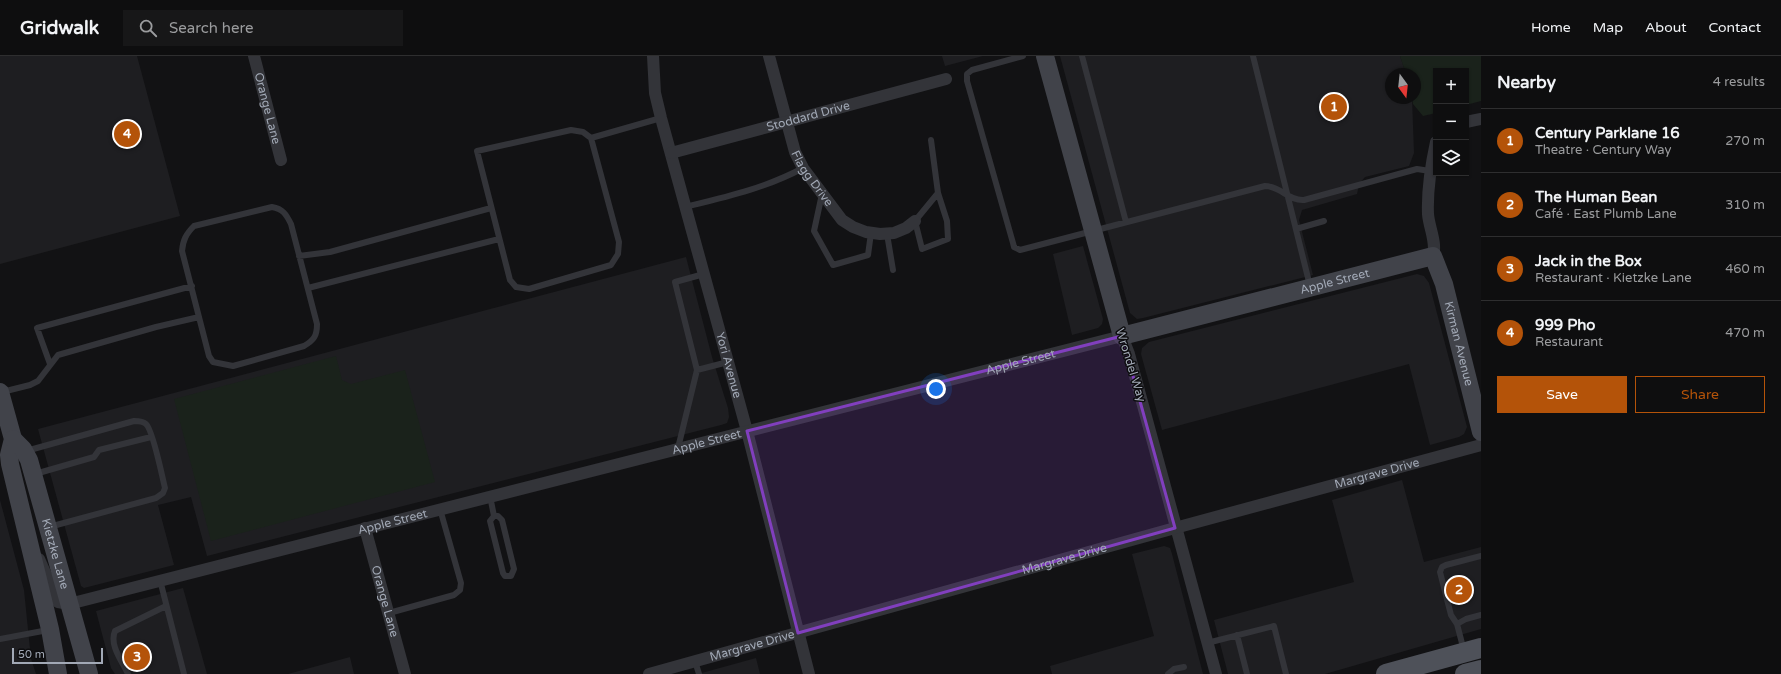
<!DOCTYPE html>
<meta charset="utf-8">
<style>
body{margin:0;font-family:"Varela Round",sans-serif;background:#171718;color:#f1f3f6}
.controls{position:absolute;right:12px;top:12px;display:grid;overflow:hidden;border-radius:0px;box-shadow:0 1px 3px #0004}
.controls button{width:36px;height:36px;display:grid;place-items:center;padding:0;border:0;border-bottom:1px solid #2e2e2f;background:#0e0e0f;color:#f1f3f6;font:20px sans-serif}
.compass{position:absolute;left:1385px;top:12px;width:36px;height:36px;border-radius:50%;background:#0e0e0f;box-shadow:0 1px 3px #0004;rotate:165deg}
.scale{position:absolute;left:12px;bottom:10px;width:91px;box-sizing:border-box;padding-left:4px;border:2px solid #a2a9b6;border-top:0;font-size:11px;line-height:14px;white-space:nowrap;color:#a2a9b6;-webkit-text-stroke:3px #0d0d0f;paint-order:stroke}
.you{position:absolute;left:936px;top:333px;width:14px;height:14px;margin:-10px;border:3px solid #fff;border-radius:50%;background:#1a73e8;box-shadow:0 0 0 6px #1a73e833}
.badge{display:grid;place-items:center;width:26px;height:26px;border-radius:50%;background:#b45309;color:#fff;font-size:13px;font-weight:700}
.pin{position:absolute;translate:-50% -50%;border:2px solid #fff;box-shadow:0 1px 4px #0006}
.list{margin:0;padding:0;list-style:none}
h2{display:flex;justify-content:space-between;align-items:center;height:52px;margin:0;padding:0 16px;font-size:17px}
h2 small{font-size:13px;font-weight:400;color:#9b9c9e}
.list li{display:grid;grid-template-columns:26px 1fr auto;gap:12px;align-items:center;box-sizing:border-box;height:64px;padding:0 16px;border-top:1px solid #2e2e2f}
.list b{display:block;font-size:15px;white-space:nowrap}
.list p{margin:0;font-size:13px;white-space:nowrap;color:#9b9c9e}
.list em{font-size:13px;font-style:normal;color:#9b9c9e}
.actions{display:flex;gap:8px;padding:12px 16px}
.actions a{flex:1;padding:9px 0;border:1px solid #b45309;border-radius:0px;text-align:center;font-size:14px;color:#b45309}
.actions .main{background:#b45309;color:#fff}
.icon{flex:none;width:22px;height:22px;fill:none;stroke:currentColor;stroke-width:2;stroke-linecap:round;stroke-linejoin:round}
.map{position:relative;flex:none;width:1481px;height:618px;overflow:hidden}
header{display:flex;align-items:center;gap:24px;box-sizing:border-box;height:56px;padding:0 20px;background:#0e0e0f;border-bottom:1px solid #2e2e2f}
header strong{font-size:19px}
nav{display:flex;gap:22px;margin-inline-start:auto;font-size:14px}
.search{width:280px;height:36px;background:#171718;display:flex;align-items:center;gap:10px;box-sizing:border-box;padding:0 14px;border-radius:0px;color:#9b9c9e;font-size:15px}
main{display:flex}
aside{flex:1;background:#0e0e0f}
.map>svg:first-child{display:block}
</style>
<header>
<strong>Gridwalk</strong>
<div class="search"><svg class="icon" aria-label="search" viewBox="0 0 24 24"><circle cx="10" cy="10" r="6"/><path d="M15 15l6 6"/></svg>Search here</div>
<nav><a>Home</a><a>Map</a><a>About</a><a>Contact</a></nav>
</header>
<main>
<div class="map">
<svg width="1481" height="618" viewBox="0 0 1481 618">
<rect width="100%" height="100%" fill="#121214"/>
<path fill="#1e1e21" d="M0 0H137L180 160 0 208Z
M942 0H983L945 10Z
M1060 0H1400L1406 18H1391V42H1412L1414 97 1409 110 1365 121 1359 128 1357 138 1302 154 1299 164 1313 219 1143 262 1137 263 1130 257Z
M1083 190 1103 263 1102 268 1098 272 1072 279 1053 198Z
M686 201 712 301 728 352 729 361 727 367 721 369 207 500 191 441 158 449 174 509 84 532 81 530 38 373Z
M1417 218 1424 220 1429 227 1467 371 1464 378 1459 381 1430 389 1409 308 1162 374 1141 298 1142 292 1149 286Z
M1402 424 1424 506 1481 491V573L1325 618H1228L1214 564 1354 526 1332 444Z
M0 444 24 534 31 603 36 618H0Z
M1164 490 1170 492 1172 498 1203 618H1052L1050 610 1154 580 1132 498Z
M183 532 207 618H115L111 612 96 555Z
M350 601 354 618H288Z
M756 602 760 618H698Z"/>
<path fill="#1a221b" d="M1400 0H1481V45L1466 49V15H1436V57L1423 60 1413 48 1412 42H1415V18H1406Z
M336 300 342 324 351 328 405 314 435 426 211 485 174 343Z"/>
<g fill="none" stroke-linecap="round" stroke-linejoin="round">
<path stroke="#333439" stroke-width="6" d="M1023 0 972 14 967 18V25L1013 187 1014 191 1020 194 1265 130C1280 130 1289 145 1304 144L1417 113 1430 115
M1082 0 1126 166
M1253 0 1310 230
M571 74 583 76 591 82 619 186 618 198 611 209 529 233 516 231 510 224 477 95Z
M591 82 661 62
M931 84 938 137 915 165 922 193 948 183 947 165 938 137
M822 138 814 175 833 209 868 199 871 177
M272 151C283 153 286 158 291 168L317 268C317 280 314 284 304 290L233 310 213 306 209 300 182 195C183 184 186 178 194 170Z
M685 151C726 141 766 132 803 112
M1296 173 1324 165
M887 178 893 214
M299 200 330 196 491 152
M704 218 675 226 697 314 728 306
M308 232 499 183
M50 308 37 272 192 230
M2 336 30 329 38 325 58 299 156 271 199 261
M678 392 697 314
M26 395 134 365C138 365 143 365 146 368 153 374 162 420 165 432L163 437 156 442 49 471
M35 418 94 401 99 394 151 381
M490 440 494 460 490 465 503 517 505 520H511L514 513 502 464 498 460H494
M160 524 184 618
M389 557 454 539 460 534 461 527 440 453
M1457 568 1466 563 1481 559
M1237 579 1247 618
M0 583 48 574
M1207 587 1274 570 1286 618
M1464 595 1457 568 1451 559 1440 516 1442 511 1446 509 1481 500
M695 605 699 618
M128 618C122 605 109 589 115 575L166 550
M1168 618 1174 613 1184 611"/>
<g stroke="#333439" stroke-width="12">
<path id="s1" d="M254 0 281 104"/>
<path id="s2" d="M653 0 655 37 661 62 747 375 809 618"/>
<path id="s3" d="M769 0 795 96 803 112 842 164 853 171 866 176 880 178 894 177 906 172 915 165"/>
<path d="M1466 66 1481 63"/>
<path id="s4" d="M671 97 946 23"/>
<path d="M1433 200C1437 186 1429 172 1428 158 1427 134 1431 109 1436 86"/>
<path id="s5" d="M365 472 405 618"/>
<path id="s6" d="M39 503 58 546 69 548 1122 280 1129 298 1216 618"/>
<path id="s7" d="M649 618 1175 472 1481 389"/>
</g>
<g stroke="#41434a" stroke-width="18">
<path id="s8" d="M1045 0 1122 280 1433 200 1444 228 1481 376"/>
<path d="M0 336 13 383 9 399 10 408 50 573 58 618"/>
<path id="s9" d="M13 383 23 393 29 404 89 618"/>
</g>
<path stroke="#4e5159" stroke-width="20" d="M1386 618 1481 592
M1465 618 1481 614"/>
</g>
<path fill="#813fbe" fill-opacity="0.2" stroke="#813fbe" stroke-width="3" stroke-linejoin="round" d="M1122 280 1175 472 798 577 747 375Z"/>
<g text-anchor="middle" stroke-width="3" stroke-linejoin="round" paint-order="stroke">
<g font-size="12" fill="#a2a9b6" stroke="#0d0d0f">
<text dy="4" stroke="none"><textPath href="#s1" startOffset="54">Orange Lane</textPath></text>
<text dy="4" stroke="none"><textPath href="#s4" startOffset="142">Stoddard Drive</textPath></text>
<text dy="4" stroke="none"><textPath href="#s3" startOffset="131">Flagg Drive</textPath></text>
<text dy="4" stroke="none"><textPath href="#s8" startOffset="510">Apple Street</textPath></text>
<text dy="4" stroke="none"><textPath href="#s8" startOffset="703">Kirman Avenue</textPath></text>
<text dy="4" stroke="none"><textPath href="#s6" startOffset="1040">Apple Street</textPath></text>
<text dy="4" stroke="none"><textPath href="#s2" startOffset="319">Yori Avenue</textPath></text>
<text transform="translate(1131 309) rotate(73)" y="4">Wrondel Way</text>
<text dy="4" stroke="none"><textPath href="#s6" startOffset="716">Apple Street</textPath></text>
<text dy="4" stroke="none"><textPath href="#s7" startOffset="755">Margrave Drive</textPath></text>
<text dy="4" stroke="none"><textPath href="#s6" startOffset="392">Apple Street</textPath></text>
<text dy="4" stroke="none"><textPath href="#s9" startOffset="124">Kietzke Lane</textPath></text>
<text dy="4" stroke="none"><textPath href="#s7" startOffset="431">Margrave Drive</textPath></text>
<text dy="4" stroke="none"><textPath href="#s5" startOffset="76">Orange Lane</textPath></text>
<text dy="4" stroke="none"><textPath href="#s7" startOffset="107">Margrave Drive</textPath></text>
</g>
</g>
</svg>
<div class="controls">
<button>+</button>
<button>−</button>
<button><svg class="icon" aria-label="layers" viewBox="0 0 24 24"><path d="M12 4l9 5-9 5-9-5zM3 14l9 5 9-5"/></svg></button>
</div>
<svg class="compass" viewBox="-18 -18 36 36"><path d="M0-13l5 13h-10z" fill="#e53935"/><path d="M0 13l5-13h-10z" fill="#9b9c9e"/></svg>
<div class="scale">50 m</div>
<div class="you"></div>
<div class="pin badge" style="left:1334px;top:51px">1</div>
<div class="pin badge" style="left:1459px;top:534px">2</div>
<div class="pin badge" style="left:137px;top:601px">3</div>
<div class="pin badge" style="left:127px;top:78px">4</div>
</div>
<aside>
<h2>Nearby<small>4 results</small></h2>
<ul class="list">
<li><span class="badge">1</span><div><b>Century Parklane 16</b><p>Theatre · Century Way</p></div><em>270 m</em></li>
<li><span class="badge">2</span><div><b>The Human Bean</b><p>Café · East Plumb Lane</p></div><em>310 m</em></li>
<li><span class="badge">3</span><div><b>Jack in the Box</b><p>Restaurant · Kietzke Lane</p></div><em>460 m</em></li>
<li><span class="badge">4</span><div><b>999 Pho</b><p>Restaurant</p></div><em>470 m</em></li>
</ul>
<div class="actions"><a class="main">Save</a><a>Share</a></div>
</aside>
</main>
